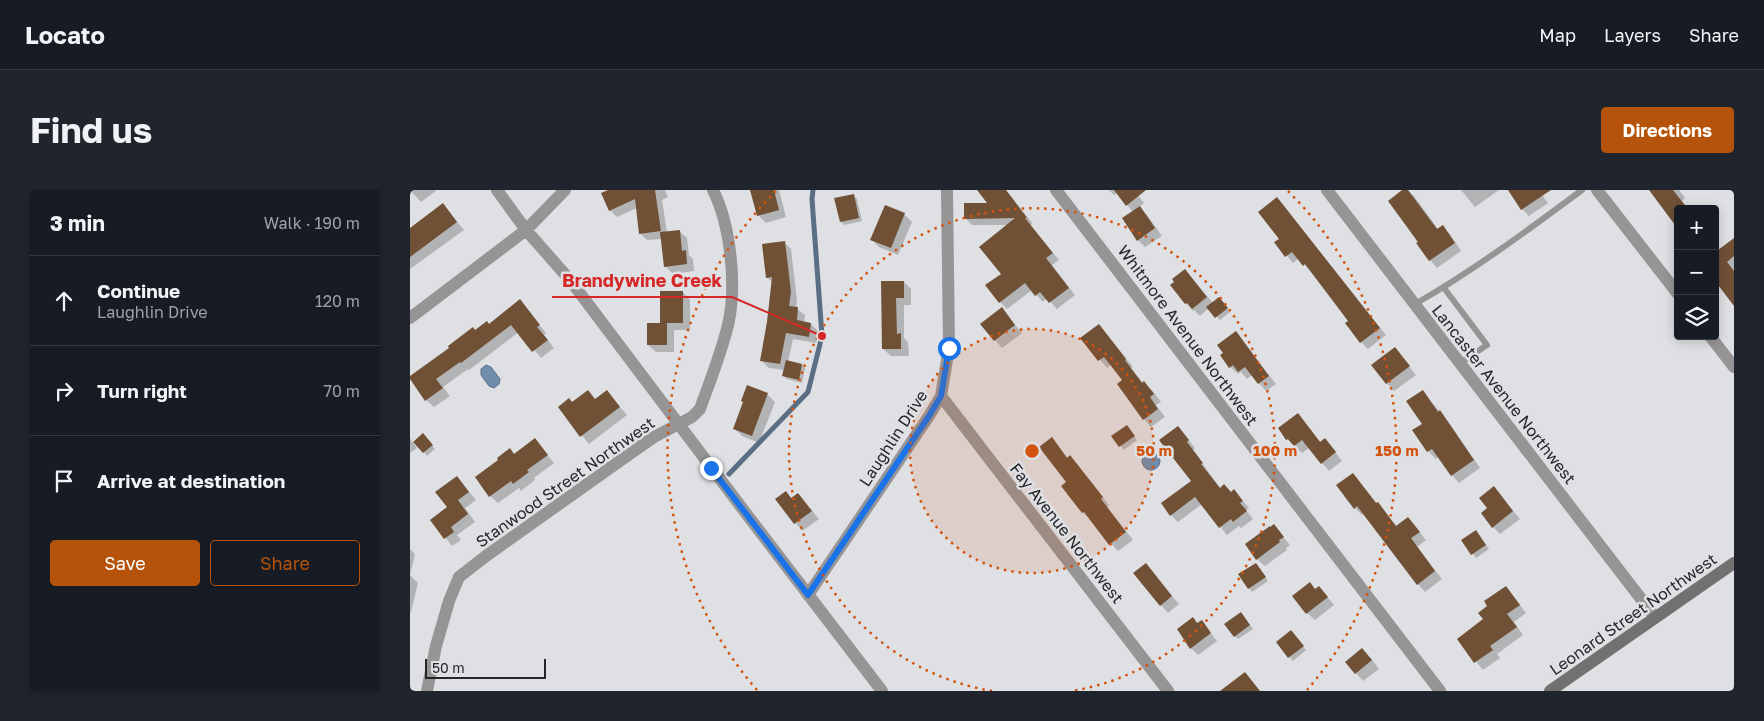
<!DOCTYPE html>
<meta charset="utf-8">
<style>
body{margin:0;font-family:"Golos Text",sans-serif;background:#20242c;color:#f1f3f6}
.controls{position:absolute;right:15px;top:15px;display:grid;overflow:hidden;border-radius:5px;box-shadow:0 2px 12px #0003}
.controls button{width:45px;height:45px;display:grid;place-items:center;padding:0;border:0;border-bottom:1px solid #363941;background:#171b24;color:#f1f3f6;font:25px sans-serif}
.scale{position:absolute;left:15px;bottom:12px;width:121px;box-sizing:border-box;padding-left:5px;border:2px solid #252627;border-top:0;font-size:14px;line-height:18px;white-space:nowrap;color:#252627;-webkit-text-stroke:4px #dee0e3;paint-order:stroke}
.stop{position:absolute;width:15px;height:15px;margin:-11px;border:4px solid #1a73e8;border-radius:50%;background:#fff}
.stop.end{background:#1a73e8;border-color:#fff;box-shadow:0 1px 5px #0008}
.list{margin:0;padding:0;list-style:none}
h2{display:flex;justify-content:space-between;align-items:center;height:65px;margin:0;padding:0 20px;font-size:21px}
h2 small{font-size:16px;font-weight:400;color:#9ea1a6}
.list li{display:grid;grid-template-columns:32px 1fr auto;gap:15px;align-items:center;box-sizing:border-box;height:90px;padding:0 20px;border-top:1px solid #363941}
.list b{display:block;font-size:19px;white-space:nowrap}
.list p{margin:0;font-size:16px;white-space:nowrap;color:#9ea1a6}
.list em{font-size:16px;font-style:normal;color:#9ea1a6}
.actions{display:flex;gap:10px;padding:15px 20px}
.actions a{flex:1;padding:11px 0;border:1px solid #b45309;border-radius:5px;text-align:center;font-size:18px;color:#b45309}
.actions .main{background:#b45309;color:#fff}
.icon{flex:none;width:28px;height:28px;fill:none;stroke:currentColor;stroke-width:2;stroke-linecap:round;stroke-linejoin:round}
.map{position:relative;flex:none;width:1324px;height:501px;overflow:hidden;border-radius:5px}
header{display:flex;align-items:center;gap:30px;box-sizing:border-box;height:70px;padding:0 25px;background:#171b24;border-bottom:1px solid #363941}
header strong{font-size:24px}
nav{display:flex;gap:28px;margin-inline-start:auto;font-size:18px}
.intro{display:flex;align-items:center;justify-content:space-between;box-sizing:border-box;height:120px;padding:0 30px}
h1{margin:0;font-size:35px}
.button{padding:12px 22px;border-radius:5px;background:#b45309;color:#fff;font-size:18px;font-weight:700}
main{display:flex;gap:30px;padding:0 30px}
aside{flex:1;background:#171b24;border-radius:5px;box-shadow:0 2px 12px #0003}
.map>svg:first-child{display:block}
</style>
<header>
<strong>Locato</strong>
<nav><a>Map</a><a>Layers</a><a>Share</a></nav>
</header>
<div class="intro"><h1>Find us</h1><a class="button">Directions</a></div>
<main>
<aside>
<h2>3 min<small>Walk · 190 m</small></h2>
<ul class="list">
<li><svg class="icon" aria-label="ahead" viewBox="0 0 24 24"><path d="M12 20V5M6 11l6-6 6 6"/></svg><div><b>Continue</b><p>Laughlin Drive</p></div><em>120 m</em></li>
<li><svg class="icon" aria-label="right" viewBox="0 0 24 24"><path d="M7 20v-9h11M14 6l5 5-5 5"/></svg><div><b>Turn right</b></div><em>70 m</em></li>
<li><svg class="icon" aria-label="arrive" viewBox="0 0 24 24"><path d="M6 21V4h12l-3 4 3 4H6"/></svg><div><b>Arrive at destination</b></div></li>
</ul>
<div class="actions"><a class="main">Save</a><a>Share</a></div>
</aside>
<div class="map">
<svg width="1324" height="501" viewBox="0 0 1324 501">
<rect width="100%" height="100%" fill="#dee0e3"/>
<path fill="#708dad" stroke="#5a6e85" d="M76 175 81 177 90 189 89 194 84 198 79 196 71 185V179Z
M732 271a9 9 0 1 1 18 0a9 9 0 1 1-18 0Z"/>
<path fill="#0003" d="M0 0H25L26 1 11 12Z
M201 0H255L258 7 252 10 257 42 269 41 277 48 279 65 283 69 284 81 263 84 255 76 252 49 237 50 230 43 227 18 207 27 200 20Z
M342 0H369L376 27 356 33 348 25Z
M569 0H596L623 34 620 35 649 70 642 75 665 105 647 119 637 108 633 112 622 100 597 119 590 112 577 95 593 84 599 35H562L555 28 579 14Z
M699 0H724L734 13 729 17 737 25 752 46 735 57 728 50 723 22 707 3 704 5Z
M994 0H997L1004 6 1028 39 1032 37 1040 44 1051 61 1027 78 1020 70 979 11Z
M1051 0H1089L1065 17Z
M1099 0H1128L1138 13 1119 26 1112 19Z
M1240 0H1269L1275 8 1272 11 1278 19H1268Z
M443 5 447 9 452 31 434 35 431 32Z
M33 15 54 40 0 79V39Z
M873 16 976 145 958 159 951 152 940 131 901 82 889 68 883 73 866 52 870 49Z
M494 24 502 32 488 65 469 57 462 50Z
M374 52 381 59 387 110 386 118 395 125 394 133 401 134 408 141 406 153 383 149 378 172 392 175 395 178 392 193 377 189 374 186 375 180 359 178 351 170 363 93 357 87Z
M1305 54 1310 60 1324 57V114L1305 89Z
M775 81 803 113 812 112 820 122 810 130 799 118 790 126 784 120 783 121 776 113Z
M472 92H494L501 99V115H494V148L498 152 499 166H481L473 159Z
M273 102 280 110V140H264V162H246L238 155Z
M110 111 136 143 134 145 144 158 131 168 109 142 59 180 58 179 33 197 40 206 24 217 16 210 0 187 65 141 79 135Z
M592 119 612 143 592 158 585 150Z
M689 135 723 177 721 178 733 193 742 200 751 212 746 215 755 227 741 237 734 229 709 194 714 190 702 174 697 178 672 148Z
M825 143 866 194 856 201 842 185 837 189 831 182 828 184 820 177 814 163Z
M985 159 1006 185 984 201 977 193Z
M197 202 217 225 179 254 149 217 162 213 186 210Z
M1013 202 1037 230 1070 278 1049 293 1042 285 1029 266 1026 269 1018 261 1013 234Z
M357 204 365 212 349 253 332 246 324 238Z
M888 224 911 253 922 258 932 271 919 281 899 258 892 263 877 249Z
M768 237 785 258 783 260 810 298 822 303 824 301 839 318 836 320 843 329 831 338 829 336 817 345 792 314 768 332 761 325 783 291Z
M720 240 727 250 714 260 703 246Z
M16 248 25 259 17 266 14 262Z
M0 249 7 258 0 263Z
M642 249 658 268 667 275 699 315 697 317 723 350 708 361 673 322 658 292Z
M125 250 144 273 124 288 125 290 111 301 109 298 88 313 80 306 90 270 100 260 105 265Z
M943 285 987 337 998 328 1016 350 1007 357 1032 389 1015 402 1008 394 955 323 952 325 945 318Z
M47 287 66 310 55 318 65 332 47 345 51 350 42 356 21 330 39 318Z
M1084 298 1110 329 1090 344 1083 337 1079 319Z
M376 302 382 309 388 304 409 329 392 341 367 309Z
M864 336 880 355 876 358 877 360 855 376 847 369 861 338Z
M1066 341 1079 359 1066 368 1053 350Z
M0 359 5 364 0 385 8 393 1 422H0Z
M846 374 858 391 842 402 839 398Z
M740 381 769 414 758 423 751 415Z
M909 397 924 415 905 430 897 423 905 400Z
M1096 397 1116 423 1104 432 1113 445 1087 464 1090 468 1073 480 1048 449 1075 430 1079 416Z
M834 427 843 439 828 449 825 446Z
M783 428 788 434 792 432 807 451 788 465 781 458Z
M884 445 896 460 883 471 867 453Z
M960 467 969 479 953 491 946 483Z"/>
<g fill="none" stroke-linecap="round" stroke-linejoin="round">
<path stroke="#5a6e85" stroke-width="5" d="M319 284 398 202 412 146 402 9 403 0"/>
</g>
<path fill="#705136" d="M198 0H245L251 41 229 44 225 9 199 21 191 3Z
M340 0H364L369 20 347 26Z
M567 0H596L617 28H615L643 63 636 68 659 98 639 113 630 102 625 106 615 93 589 113 575 95 591 84 569 57 605 28 554 29V13H577Z
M704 0H736L716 16Z
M992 0H998L1027 39 1033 35 1045 53 1019 71 1006 53 1008 52 978 11Z
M1098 0H1141L1111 20Z
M1239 0H1263L1278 19H1268V39Z
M444 4 449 28 430 32 424 8Z
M867 7 970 138 950 153 935 133 938 131 895 74 893 76 882 62 875 67 864 52 869 49 848 22Z
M33 13 47 32 0 67V38Z
M475 15 495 23 481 58 460 50Z
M730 16 745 38 727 51 712 28Z
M270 40 272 61 276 60 277 74 254 77 250 42Z
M1324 48V66L1317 72 1324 81V116L1305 91V56L1308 60Z
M375 51 381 102 379 116 388 117 387 130 401 133 399 147 376 143 370 174 350 171 357 132 362 87 356 88 352 54Z
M775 79 797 107 782 119 777 113 775 114 760 95 764 92 762 89Z
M471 91H494V108H486L487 144 491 143V159H472Z
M250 101H273V133H257V155H237V133H250Z
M809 107 818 118 805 128 796 117Z
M110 109 130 135 127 137 138 150 122 162 101 135 51 173 50 172 26 189 33 198 15 211 0 189V186L39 158 38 156 63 137 65 140 77 131 79 134Z
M592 117 605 135 584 151 570 134Z
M689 134 716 169 715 170 732 193 734 191 744 204 740 207 748 219 733 230 707 194 712 190 694 167 688 171 670 148Z
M826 141 859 186 848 194 835 177 828 182 823 175 819 178 810 165 813 163 807 155Z
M985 157 1000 176 976 194 961 175Z
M376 170 392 174 389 190 372 186Z
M337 195 358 203 342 246 323 239 333 212 331 211Z
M178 200 185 209 197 200 210 217 170 247 148 217 159 208 162 212Z
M1013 200 1028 222 1030 220 1064 270 1041 286 1022 259 1017 262 1002 240 1012 234 996 211Z
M888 223 910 252 915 248 926 262 911 274 892 250 884 256 878 249 876 250 868 238Z
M717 235 725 246 709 257 701 246Z
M768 236 779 250 777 252 793 273 791 274 810 298 814 294 821 302 824 299 833 311 830 313 837 321 823 332 821 329 809 338 785 307 760 326 751 313 781 291 749 250Z
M13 243 23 255 13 263 3 252Z
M642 247 657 268 660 265 693 307 691 309 716 342 699 355 674 322 672 323 651 296 656 292 629 257Z
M125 248 138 265 117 280 119 282 103 294 101 291 79 307 65 287 88 270 87 268 100 258 104 264Z
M943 283 966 313 968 312 986 336 998 327 1010 342 1001 348 1025 381 1007 395 947 316 944 319 926 295Z
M47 286 59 302 48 310 58 324 41 337 44 342 34 349 20 330 37 317 25 302Z
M1084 296 1103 321 1082 338 1071 323 1077 318 1069 308Z
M376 301 381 308 388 303 402 321 384 334 365 309Z
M864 334 874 347 869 350 870 352 846 370 835 354 860 336V337Z
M1066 340 1076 355 1061 365 1051 350Z
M736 373 762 406 750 416 723 383Z
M846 373 856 387 838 399 828 384Z
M900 392 905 399 909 396 918 407 896 424 882 406Z
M1096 396 1110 415 1097 424 1107 437 1080 456 1083 460 1064 473 1047 449 1073 429 1068 423 1077 416 1074 411Z
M831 422 840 435 824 447 814 434Z
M783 427 787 433 792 430 801 443 780 459 767 439Z
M881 440 894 456 878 468 866 452Z
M952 458 962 470 945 484 935 472Z
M835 482 850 501H810Z"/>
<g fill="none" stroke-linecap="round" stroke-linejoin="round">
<path stroke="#969494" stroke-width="6" d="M1034 98 1077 155 1050 173
M1005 114C1063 81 1118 40 1172 0"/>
<path stroke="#969494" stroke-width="12" d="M87 0 116 40 160 90 338 326 472 501
M646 0 1030 501
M917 0 1245 427
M1187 0 1268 104
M0 128 116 40 155 0
M1300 146 1324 177
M531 206 758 501
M398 405 519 226 531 206 539 158 537 0
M17 501 26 456 39 411 49 387 76 366 221 263 244 247 282 227 290 219C300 191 311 164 318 135 327 97 321 36 303 0"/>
<path stroke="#737070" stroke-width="12" d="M1140 501 1324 373"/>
</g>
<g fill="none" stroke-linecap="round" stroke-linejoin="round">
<path stroke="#1a73e8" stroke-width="6" d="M301 278 398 405 519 226 531 206 539 158"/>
</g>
<circle cx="622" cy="261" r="122" fill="#d4540f" fill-opacity=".12"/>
<g fill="none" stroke="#d4540f" stroke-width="2.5" stroke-dasharray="2.5 5">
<circle cx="622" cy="261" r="122"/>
<path d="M582 501A243 243 0 1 1 662 501"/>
<path d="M347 500A365 365 0 0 1 366 1M878 1A365 365 0 0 1 897 500"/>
</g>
<g text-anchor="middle" stroke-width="5" stroke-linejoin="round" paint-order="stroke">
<g font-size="16" fill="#252627" stroke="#dee0e3">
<text transform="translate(778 145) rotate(53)" y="6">Whitmore Avenue Northwest</text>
<text transform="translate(1094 204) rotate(52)" y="6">Lancaster Avenue Northwest</text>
<text transform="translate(483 248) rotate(-57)" y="6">Laughlin Drive</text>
<text transform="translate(155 292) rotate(-35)" y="6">Stanwood Street Northwest</text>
<text transform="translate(657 343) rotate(52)" y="6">Fay Avenue Northwest</text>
<text transform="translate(1223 424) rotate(-35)" y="6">Leonard Street Northwest</text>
</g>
</g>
<circle cx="622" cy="261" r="8" fill="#d4540f" stroke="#dee0e3" stroke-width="2.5"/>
<g font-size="15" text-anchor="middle" font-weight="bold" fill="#d4540f" stroke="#dee0e3" stroke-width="5" stroke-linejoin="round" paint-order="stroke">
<text x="744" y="266">50 m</text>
<text x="865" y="266">100 m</text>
<text x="987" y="266">150 m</text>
</g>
<path fill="none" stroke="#d62828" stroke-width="2" d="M412 146L322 107H142"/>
<circle fill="#d62828" stroke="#dee0e3" stroke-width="2" cx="412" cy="146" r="5"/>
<g font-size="18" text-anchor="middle" font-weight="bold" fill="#d62828" stroke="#dee0e3" stroke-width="5" stroke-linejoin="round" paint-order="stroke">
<text x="232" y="97">Brandywine Creek</text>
</g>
</svg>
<div class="controls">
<button>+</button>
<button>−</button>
<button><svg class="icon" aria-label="layers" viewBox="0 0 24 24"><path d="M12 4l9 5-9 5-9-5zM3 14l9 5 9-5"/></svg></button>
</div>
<div class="scale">50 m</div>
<div class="stop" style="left:539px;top:158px"></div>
<div class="stop end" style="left:301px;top:278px"></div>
</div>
</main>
